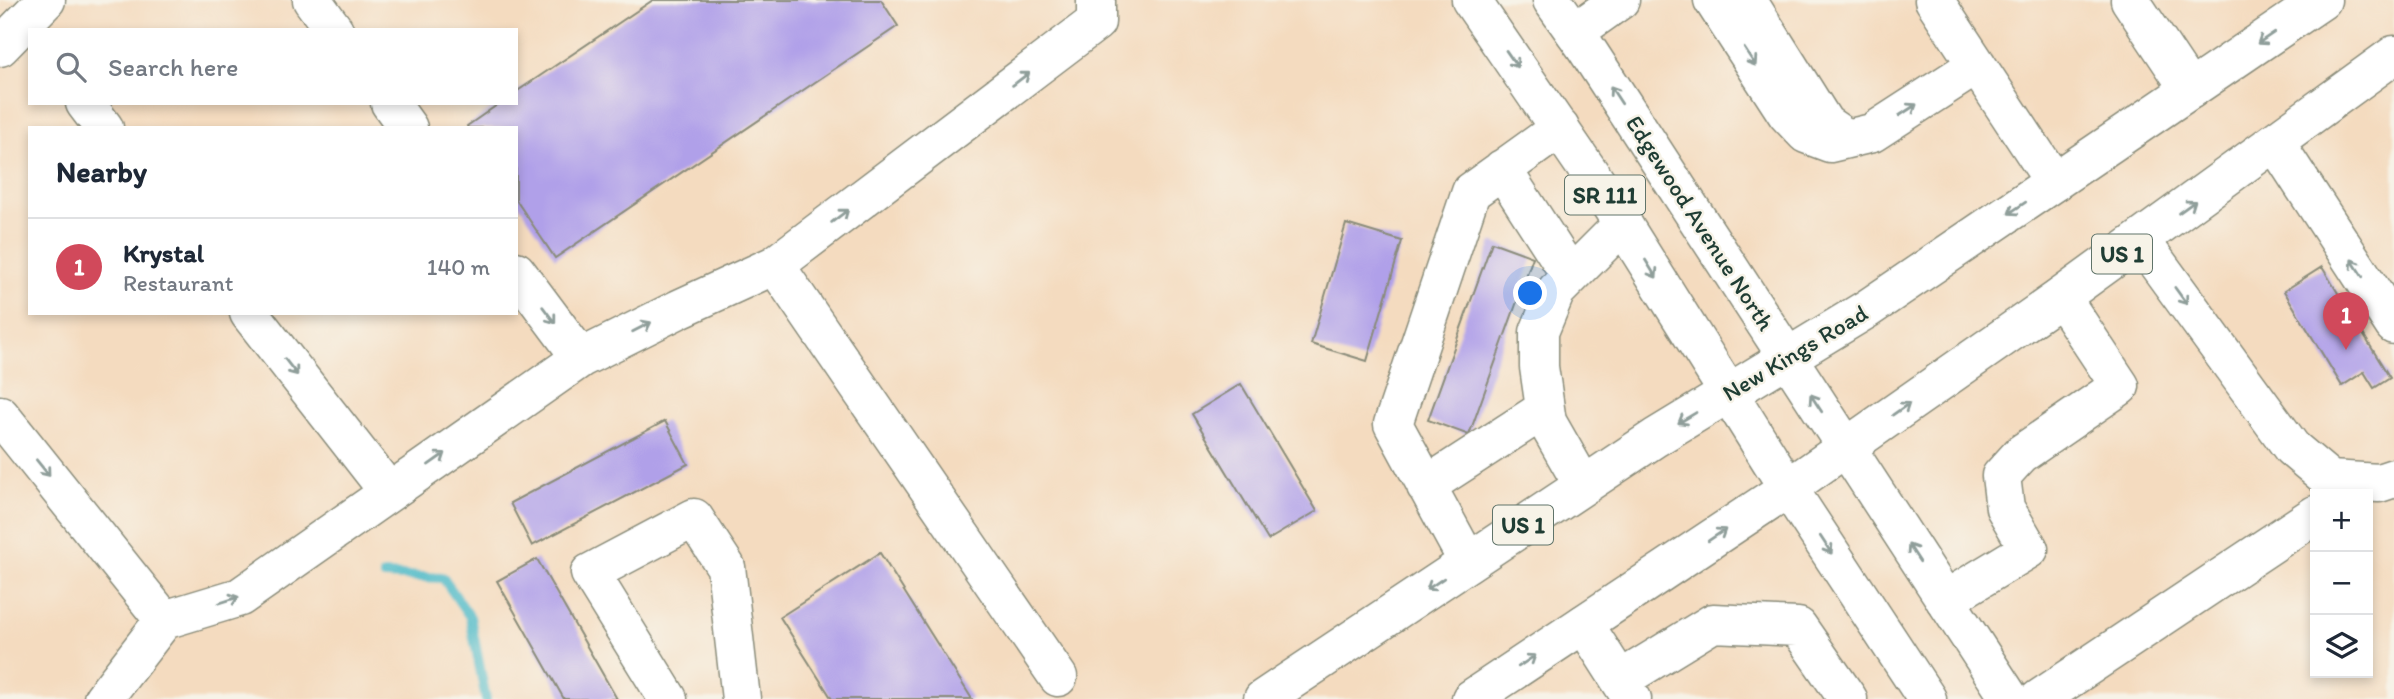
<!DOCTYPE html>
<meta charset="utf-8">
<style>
body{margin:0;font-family:Itim,sans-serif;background:#f6f6f7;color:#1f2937}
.controls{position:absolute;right:21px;bottom:21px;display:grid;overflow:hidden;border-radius:0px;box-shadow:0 4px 10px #0003}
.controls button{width:63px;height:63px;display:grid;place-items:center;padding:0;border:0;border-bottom:2px solid #e0e1e3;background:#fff;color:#1f2937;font:35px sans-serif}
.you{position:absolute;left:1531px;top:294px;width:24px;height:24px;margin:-18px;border:5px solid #fff;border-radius:50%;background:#1a73e8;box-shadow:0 0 0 10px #1a73e833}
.badge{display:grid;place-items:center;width:46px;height:46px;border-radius:50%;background:#d1495b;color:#fff;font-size:23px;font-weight:700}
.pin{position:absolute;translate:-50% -58px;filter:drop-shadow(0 2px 4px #0008)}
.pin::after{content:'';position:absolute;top:37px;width:24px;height:21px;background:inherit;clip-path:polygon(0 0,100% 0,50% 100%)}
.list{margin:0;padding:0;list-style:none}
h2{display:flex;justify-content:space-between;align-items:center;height:91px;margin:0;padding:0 28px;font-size:30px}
h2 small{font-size:23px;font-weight:400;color:#747a83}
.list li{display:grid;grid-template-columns:46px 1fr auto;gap:21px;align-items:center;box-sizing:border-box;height:98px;padding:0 28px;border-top:2px solid #e0e1e3}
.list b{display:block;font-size:26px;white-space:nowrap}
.list p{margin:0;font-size:23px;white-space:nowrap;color:#747a83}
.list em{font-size:23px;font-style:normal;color:#747a83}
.icon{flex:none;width:38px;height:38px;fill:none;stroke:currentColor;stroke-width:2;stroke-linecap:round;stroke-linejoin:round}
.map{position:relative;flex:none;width:2394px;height:699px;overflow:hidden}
.search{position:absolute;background:#fff;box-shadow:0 4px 10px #0003;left:28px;top:28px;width:490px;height:77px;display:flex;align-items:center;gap:18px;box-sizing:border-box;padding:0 24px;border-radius:0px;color:#747a83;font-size:26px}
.panel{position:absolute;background:#fff;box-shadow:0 4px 10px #0003;left:28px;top:126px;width:490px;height:189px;border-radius:0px}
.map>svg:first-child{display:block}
</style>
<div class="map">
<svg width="2394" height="699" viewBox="0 0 2394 699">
<rect width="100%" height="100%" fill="#f7f3e8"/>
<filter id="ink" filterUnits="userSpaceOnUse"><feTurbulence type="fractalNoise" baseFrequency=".0143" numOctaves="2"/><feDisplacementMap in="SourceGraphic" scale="14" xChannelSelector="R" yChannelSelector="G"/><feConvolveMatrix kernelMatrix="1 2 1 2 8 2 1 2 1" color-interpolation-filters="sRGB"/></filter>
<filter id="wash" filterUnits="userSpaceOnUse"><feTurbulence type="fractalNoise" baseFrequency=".00686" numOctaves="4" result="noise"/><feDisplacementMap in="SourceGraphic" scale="28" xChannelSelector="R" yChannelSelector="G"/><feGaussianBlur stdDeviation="1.57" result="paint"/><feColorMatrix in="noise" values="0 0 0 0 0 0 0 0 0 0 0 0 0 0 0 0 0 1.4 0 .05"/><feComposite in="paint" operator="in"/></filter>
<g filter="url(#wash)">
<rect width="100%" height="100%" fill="#f4dbbf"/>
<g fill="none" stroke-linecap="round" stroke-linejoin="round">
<path stroke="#4dbac8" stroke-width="10" d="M384 575 443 578 470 617 486 699"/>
</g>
<g id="blocks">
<path fill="#b0a0e9" d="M653 0H881L898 26 555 258 516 200V128H468L467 126 500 103H516V92Z
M1346 224 1402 241 1367 361 1311 344Z
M1492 242 1533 257 1469 435 1428 420Z
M2322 267 2390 378 2374 388 2364 372 2342 386 2284 291Z
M1241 384 1317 511 1268 540 1192 414Z
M665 421 688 464 532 546 510 503Z
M880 553 972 699H832L780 617Z
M537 559 617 699H564L497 581Z"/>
</g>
</g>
<g filter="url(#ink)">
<use href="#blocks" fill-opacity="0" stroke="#8a8c7a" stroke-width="2"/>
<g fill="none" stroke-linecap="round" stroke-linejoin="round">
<defs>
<path id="minor" d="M312 0 334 30
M1713 0 1787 114 1806 134 1830 143 1872 133 1977 65
M1747 0 1825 124 1844 137
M1934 0 2054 182
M2130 0 2190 90
M1575 32 1620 0
M0 47 46 0
M85 103 104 128
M390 103 408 128
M2275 142 2394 325
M1502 169 1571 276
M2141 241 2292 448 2330 480 2379 483 2394 478
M775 265 1058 677
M516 271 581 358
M249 313 389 492
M0 415 164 620
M1583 485 1547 422 1539 367V332L1556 291 1623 224
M1426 486 1545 409
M1468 562 1393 424 1471 192 1560 128
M1945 600 2029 549 2005 508 2001 476 2021 454 2120 386 2061 297
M1584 624 1632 699
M1620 680 1713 623 1798 627 1848 699
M103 699 164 620 240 597 581 358 679 309 775 265 1096 22V0
M668 699 590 573 694 518 726 567 741 699
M2039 699 2315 515"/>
<path id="major" d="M1471 0 1600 188 1788 488 1927 699
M1552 0 1584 45 2010 699"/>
<path id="highway" d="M1263 699 1655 438 1867 309 2322 0
M1471 699 1788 488 2061 297 2394 55"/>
</defs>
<use href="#minor" stroke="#8a8c7a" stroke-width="41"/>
<use href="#major" stroke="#8a8c7a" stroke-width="41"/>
<use href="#highway" stroke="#8a8c7a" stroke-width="41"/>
<use href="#minor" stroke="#fff" stroke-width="38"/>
<use href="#major" stroke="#fff" stroke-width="38"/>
<use href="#highway" stroke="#fff" stroke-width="38"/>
</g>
<defs><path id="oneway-shaft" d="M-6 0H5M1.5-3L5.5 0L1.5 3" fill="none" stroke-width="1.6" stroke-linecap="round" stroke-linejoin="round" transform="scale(1.75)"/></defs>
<g stroke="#8f9e9a">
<use href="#oneway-shaft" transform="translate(2266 38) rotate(146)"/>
<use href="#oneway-shaft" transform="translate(1750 57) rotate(57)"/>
<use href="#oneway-shaft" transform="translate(1512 59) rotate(55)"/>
<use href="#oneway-shaft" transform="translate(1021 79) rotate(-37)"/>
<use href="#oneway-shaft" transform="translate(1616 95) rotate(-123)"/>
<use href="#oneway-shaft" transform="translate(1908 110) rotate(-33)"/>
<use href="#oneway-shaft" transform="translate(2187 207) rotate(-36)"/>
<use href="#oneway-shaft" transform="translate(2017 208) rotate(146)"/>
<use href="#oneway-shaft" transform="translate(840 216) rotate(-37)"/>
<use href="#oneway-shaft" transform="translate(2357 268) rotate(-123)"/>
<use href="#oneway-shaft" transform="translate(1651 269) rotate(58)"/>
<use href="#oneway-shaft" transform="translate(2181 296) rotate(54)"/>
<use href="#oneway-shaft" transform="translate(549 315) rotate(53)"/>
<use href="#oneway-shaft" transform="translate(642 327) rotate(-27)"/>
<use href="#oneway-shaft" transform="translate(291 367) rotate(52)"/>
<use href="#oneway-shaft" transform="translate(1816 403) rotate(-123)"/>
<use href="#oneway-shaft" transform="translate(1901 409) rotate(-35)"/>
<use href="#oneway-shaft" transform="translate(1687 418) rotate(149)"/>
<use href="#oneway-shaft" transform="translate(437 459) rotate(-35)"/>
<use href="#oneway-shaft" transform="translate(43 468) rotate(51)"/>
<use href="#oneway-shaft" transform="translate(1717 535) rotate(-34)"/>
<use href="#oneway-shaft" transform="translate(1826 545) rotate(57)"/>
<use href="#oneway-shaft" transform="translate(1914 553) rotate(-123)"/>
<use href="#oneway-shaft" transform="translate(1435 584) rotate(146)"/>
<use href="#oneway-shaft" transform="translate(229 600) rotate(-18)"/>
<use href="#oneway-shaft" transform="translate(1527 661) rotate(-34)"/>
</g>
</g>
<g text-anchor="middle" stroke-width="5" stroke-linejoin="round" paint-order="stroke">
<g fill="#f7f3e8" stroke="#60746a" stroke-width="2">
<rect x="1565" y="175.5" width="80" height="39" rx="5"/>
<rect x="2092" y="234.5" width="60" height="39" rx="5"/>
<rect x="1493" y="505.5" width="60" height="39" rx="5"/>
</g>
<g font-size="23" font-weight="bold" fill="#1f3d34">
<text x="1605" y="203">SR 111</text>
<text x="2122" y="262">US 1</text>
<text x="1523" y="533">US 1</text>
</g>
<g font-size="24" fill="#1f3d34" stroke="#f7f3e8">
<text transform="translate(1700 223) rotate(57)" y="8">Edgewood Avenue North</text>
<text transform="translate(1795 353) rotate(-31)" y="8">New Kings Road</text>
</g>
</g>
</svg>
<div class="controls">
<button>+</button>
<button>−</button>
<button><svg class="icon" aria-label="layers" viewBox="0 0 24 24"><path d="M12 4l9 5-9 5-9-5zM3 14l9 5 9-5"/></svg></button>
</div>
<div class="you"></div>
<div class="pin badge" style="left:2346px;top:350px">1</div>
<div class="search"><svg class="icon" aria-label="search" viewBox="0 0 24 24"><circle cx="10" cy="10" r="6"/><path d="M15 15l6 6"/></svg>Search here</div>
<section class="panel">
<h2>Nearby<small></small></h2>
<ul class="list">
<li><span class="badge">1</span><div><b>Krystal</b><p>Restaurant</p></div><em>140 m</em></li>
</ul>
</section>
</div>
